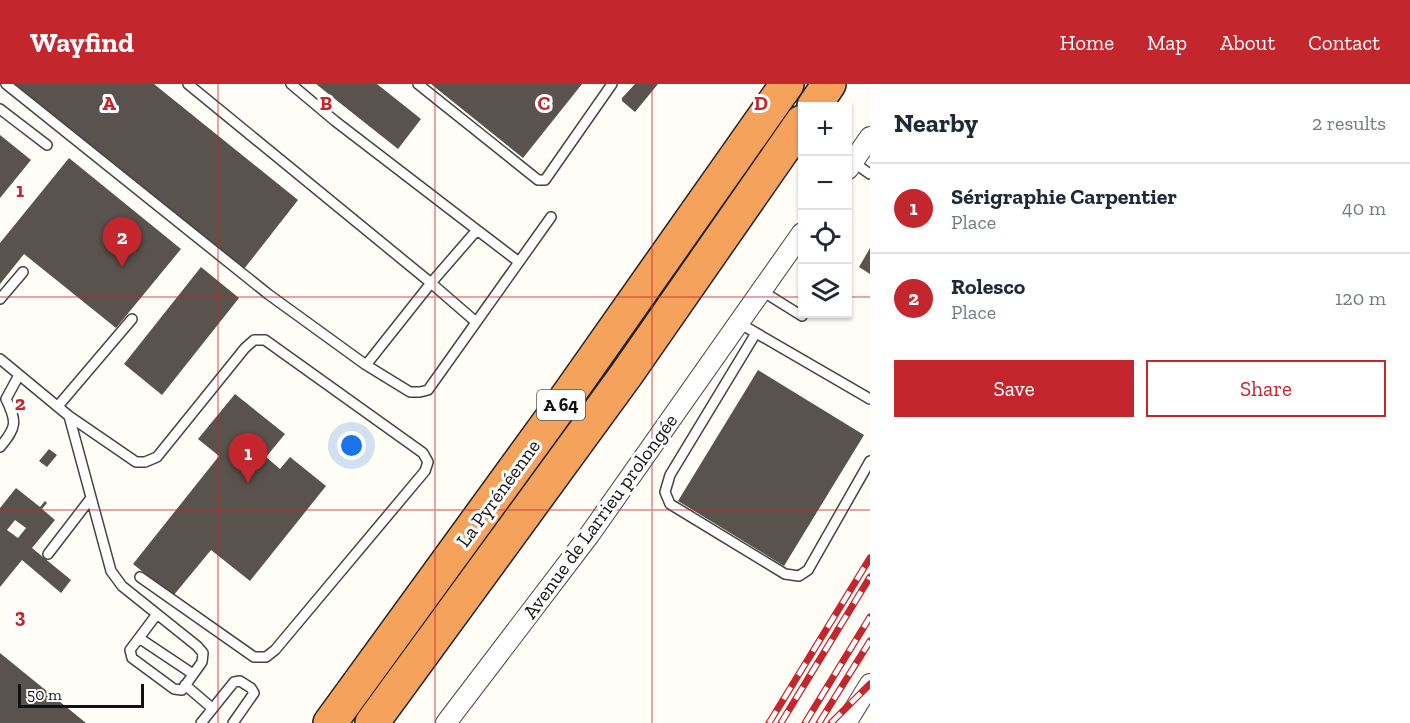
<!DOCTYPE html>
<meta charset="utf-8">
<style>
body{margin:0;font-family:"Zilla Slab",serif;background:#f6f6f7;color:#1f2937}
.controls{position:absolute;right:18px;top:18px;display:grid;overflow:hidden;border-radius:0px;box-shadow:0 2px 4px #0004}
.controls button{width:54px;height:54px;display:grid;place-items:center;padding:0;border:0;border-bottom:2px solid #e0e1e3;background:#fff;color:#1f2937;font:30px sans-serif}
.scale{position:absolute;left:18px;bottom:15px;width:126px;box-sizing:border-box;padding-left:6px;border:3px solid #111;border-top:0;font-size:16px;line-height:21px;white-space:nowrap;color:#111;-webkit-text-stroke:4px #fff;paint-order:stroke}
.you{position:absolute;left:352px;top:362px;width:21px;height:21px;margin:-15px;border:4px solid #fff;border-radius:50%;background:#1a73e8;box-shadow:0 0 0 9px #1a73e833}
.badge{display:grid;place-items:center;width:39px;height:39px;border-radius:50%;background:#c4262e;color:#fff;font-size:20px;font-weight:700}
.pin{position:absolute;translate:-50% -50px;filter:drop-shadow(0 2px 3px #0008)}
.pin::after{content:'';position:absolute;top:32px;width:21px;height:18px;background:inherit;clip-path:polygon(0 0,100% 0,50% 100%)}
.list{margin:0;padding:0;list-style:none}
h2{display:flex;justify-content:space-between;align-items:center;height:78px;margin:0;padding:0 24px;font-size:26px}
h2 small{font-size:20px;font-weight:400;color:#747a83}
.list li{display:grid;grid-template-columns:39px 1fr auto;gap:18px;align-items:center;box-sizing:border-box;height:90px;padding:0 24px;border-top:2px solid #e0e1e3}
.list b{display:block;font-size:22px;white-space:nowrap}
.list p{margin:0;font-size:20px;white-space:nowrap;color:#747a83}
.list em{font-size:20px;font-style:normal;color:#747a83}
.actions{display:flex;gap:12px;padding:18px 24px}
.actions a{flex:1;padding:14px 0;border:2px solid #c4262e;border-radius:0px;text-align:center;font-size:21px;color:#c4262e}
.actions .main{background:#c4262e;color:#fff}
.icon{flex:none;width:33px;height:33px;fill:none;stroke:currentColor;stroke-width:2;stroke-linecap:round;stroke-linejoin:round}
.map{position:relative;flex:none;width:870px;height:639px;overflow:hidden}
header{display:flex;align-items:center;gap:36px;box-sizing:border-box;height:84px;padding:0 30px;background:#c4262e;color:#fff}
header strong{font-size:28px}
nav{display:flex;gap:33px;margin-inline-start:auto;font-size:21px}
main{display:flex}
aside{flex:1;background:#fff}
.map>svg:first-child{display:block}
</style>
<header>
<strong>Wayfind</strong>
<nav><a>Home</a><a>Map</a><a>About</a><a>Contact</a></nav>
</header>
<main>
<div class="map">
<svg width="870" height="639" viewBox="0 0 870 639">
<rect width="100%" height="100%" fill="#fffdf5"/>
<path fill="#5a524d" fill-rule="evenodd" d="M13 0H154L298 116 244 185Z
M316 0H377L421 35 398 65Z
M431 0H582L523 74Z
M635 0H658L635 28 622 17V14Z
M0 51 31 76 0 114Z
M69 74 181 165 116 244 24 170 0 200V159Z
M870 164V190L859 183Z
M201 183 239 214 162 311 124 280Z
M758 286 864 351 784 482 678 417Z
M235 310 285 350 266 373 280 385 290 373 326 402 250 497 211 466 173 512 133 480 219 372 198 355Z
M49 365 57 371 47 383 39 377Z
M16 404 40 423 45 417 47 419 42 425 55 436 32 464 71 496 61 509 22 476 0 503V424ZM15 436 26 444 18 454 7 446Z
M0 569 86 639H0Z"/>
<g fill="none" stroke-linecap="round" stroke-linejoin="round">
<defs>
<path id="lane" d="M6 0 268 210 366 281 410 308H420L428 306 551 133
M188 0 431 199 477 146 335 37 291 0
M418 0 538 96H545L612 0
M0 25 47 61
M853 78 870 90
M477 146 519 178
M762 207 802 232
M0 215 23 188
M739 239 870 315
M756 249 670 391 665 408 670 420 785 490 799 492 808 486 870 377
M0 275 69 332 136 378H145L157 373 245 264 254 256H265L423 369 428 378 425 387 275 566 266 573H254L140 493
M366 281 431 199 476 238
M58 322 132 235
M69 332 111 487 122 502 197 562 203 569 202 578 182 606 174 605 132 574 130 566 157 530
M0 363C17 343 17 338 6 315L19 291
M48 470 91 414
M139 554 193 590
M185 601 212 624
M201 639 234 598 240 597 251 604 254 609 233 639"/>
<path id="street" d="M848 85 870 53
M446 639 590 450 802 149
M846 639 870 600"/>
<path id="highway" d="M814 22 829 0
M330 639 559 324 787 0
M372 639 626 291 802 38"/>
</defs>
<use href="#lane" stroke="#444" stroke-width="12"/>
<use href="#street" stroke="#444" stroke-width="22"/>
<use href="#highway" stroke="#222" stroke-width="36"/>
<use href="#lane" stroke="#fff" stroke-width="9"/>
<use href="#street" stroke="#fff" stroke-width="20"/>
<use href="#highway" stroke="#f5a25d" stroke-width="33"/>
<defs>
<path id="rail" d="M769 639 870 474
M781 639 870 493
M805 639 870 533
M819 639 870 557
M831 639 870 600"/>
</defs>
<use href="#rail" stroke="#c4262e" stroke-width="7"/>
<use href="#rail" stroke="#fff" stroke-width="4.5" stroke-dasharray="14" stroke-linecap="butt"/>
</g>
<path fill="none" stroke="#c4262e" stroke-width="1.5" stroke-opacity="0.55" d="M218 0V639M435 0V639M652 0V639M0 213H802M848 213H870M0 426H870"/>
<g text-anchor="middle" stroke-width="6" stroke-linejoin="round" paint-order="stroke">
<rect fill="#fff" stroke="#585858" stroke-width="1.5" x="537" y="306" width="48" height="30" rx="4.5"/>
<g font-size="18" font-weight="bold" fill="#111">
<text x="561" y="327">A 64</text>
</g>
<g font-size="20" fill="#111" stroke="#fff">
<text transform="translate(498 409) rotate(-54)" y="7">La Pyrénéenne</text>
<text transform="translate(600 432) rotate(-54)" y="7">Avenue de Larrieu prolongée</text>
</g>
</g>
<g font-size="20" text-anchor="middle" font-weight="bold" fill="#c4262e" stroke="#fff" stroke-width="6" stroke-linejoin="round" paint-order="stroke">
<text x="109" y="26">A</text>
<text x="326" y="26">B</text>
<text x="544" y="26">C</text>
<text x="761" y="26">D</text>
<text x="20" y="113">1</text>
<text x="20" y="326">2</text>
<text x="20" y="539">3</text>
</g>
</svg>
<div class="controls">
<button>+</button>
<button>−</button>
<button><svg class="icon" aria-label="locate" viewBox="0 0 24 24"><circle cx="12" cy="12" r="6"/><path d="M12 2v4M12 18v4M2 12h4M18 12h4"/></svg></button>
<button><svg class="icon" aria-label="layers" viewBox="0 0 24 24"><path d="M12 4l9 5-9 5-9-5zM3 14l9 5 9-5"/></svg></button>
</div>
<div class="scale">50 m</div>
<div class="you"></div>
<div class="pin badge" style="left:248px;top:399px">1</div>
<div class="pin badge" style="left:122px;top:183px">2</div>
</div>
<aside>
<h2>Nearby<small>2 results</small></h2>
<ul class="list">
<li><span class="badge">1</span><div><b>Sérigraphie Carpentier</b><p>Place</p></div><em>40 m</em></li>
<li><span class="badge">2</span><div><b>Rolesco</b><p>Place</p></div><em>120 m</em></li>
</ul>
<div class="actions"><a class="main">Save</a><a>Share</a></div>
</aside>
</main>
